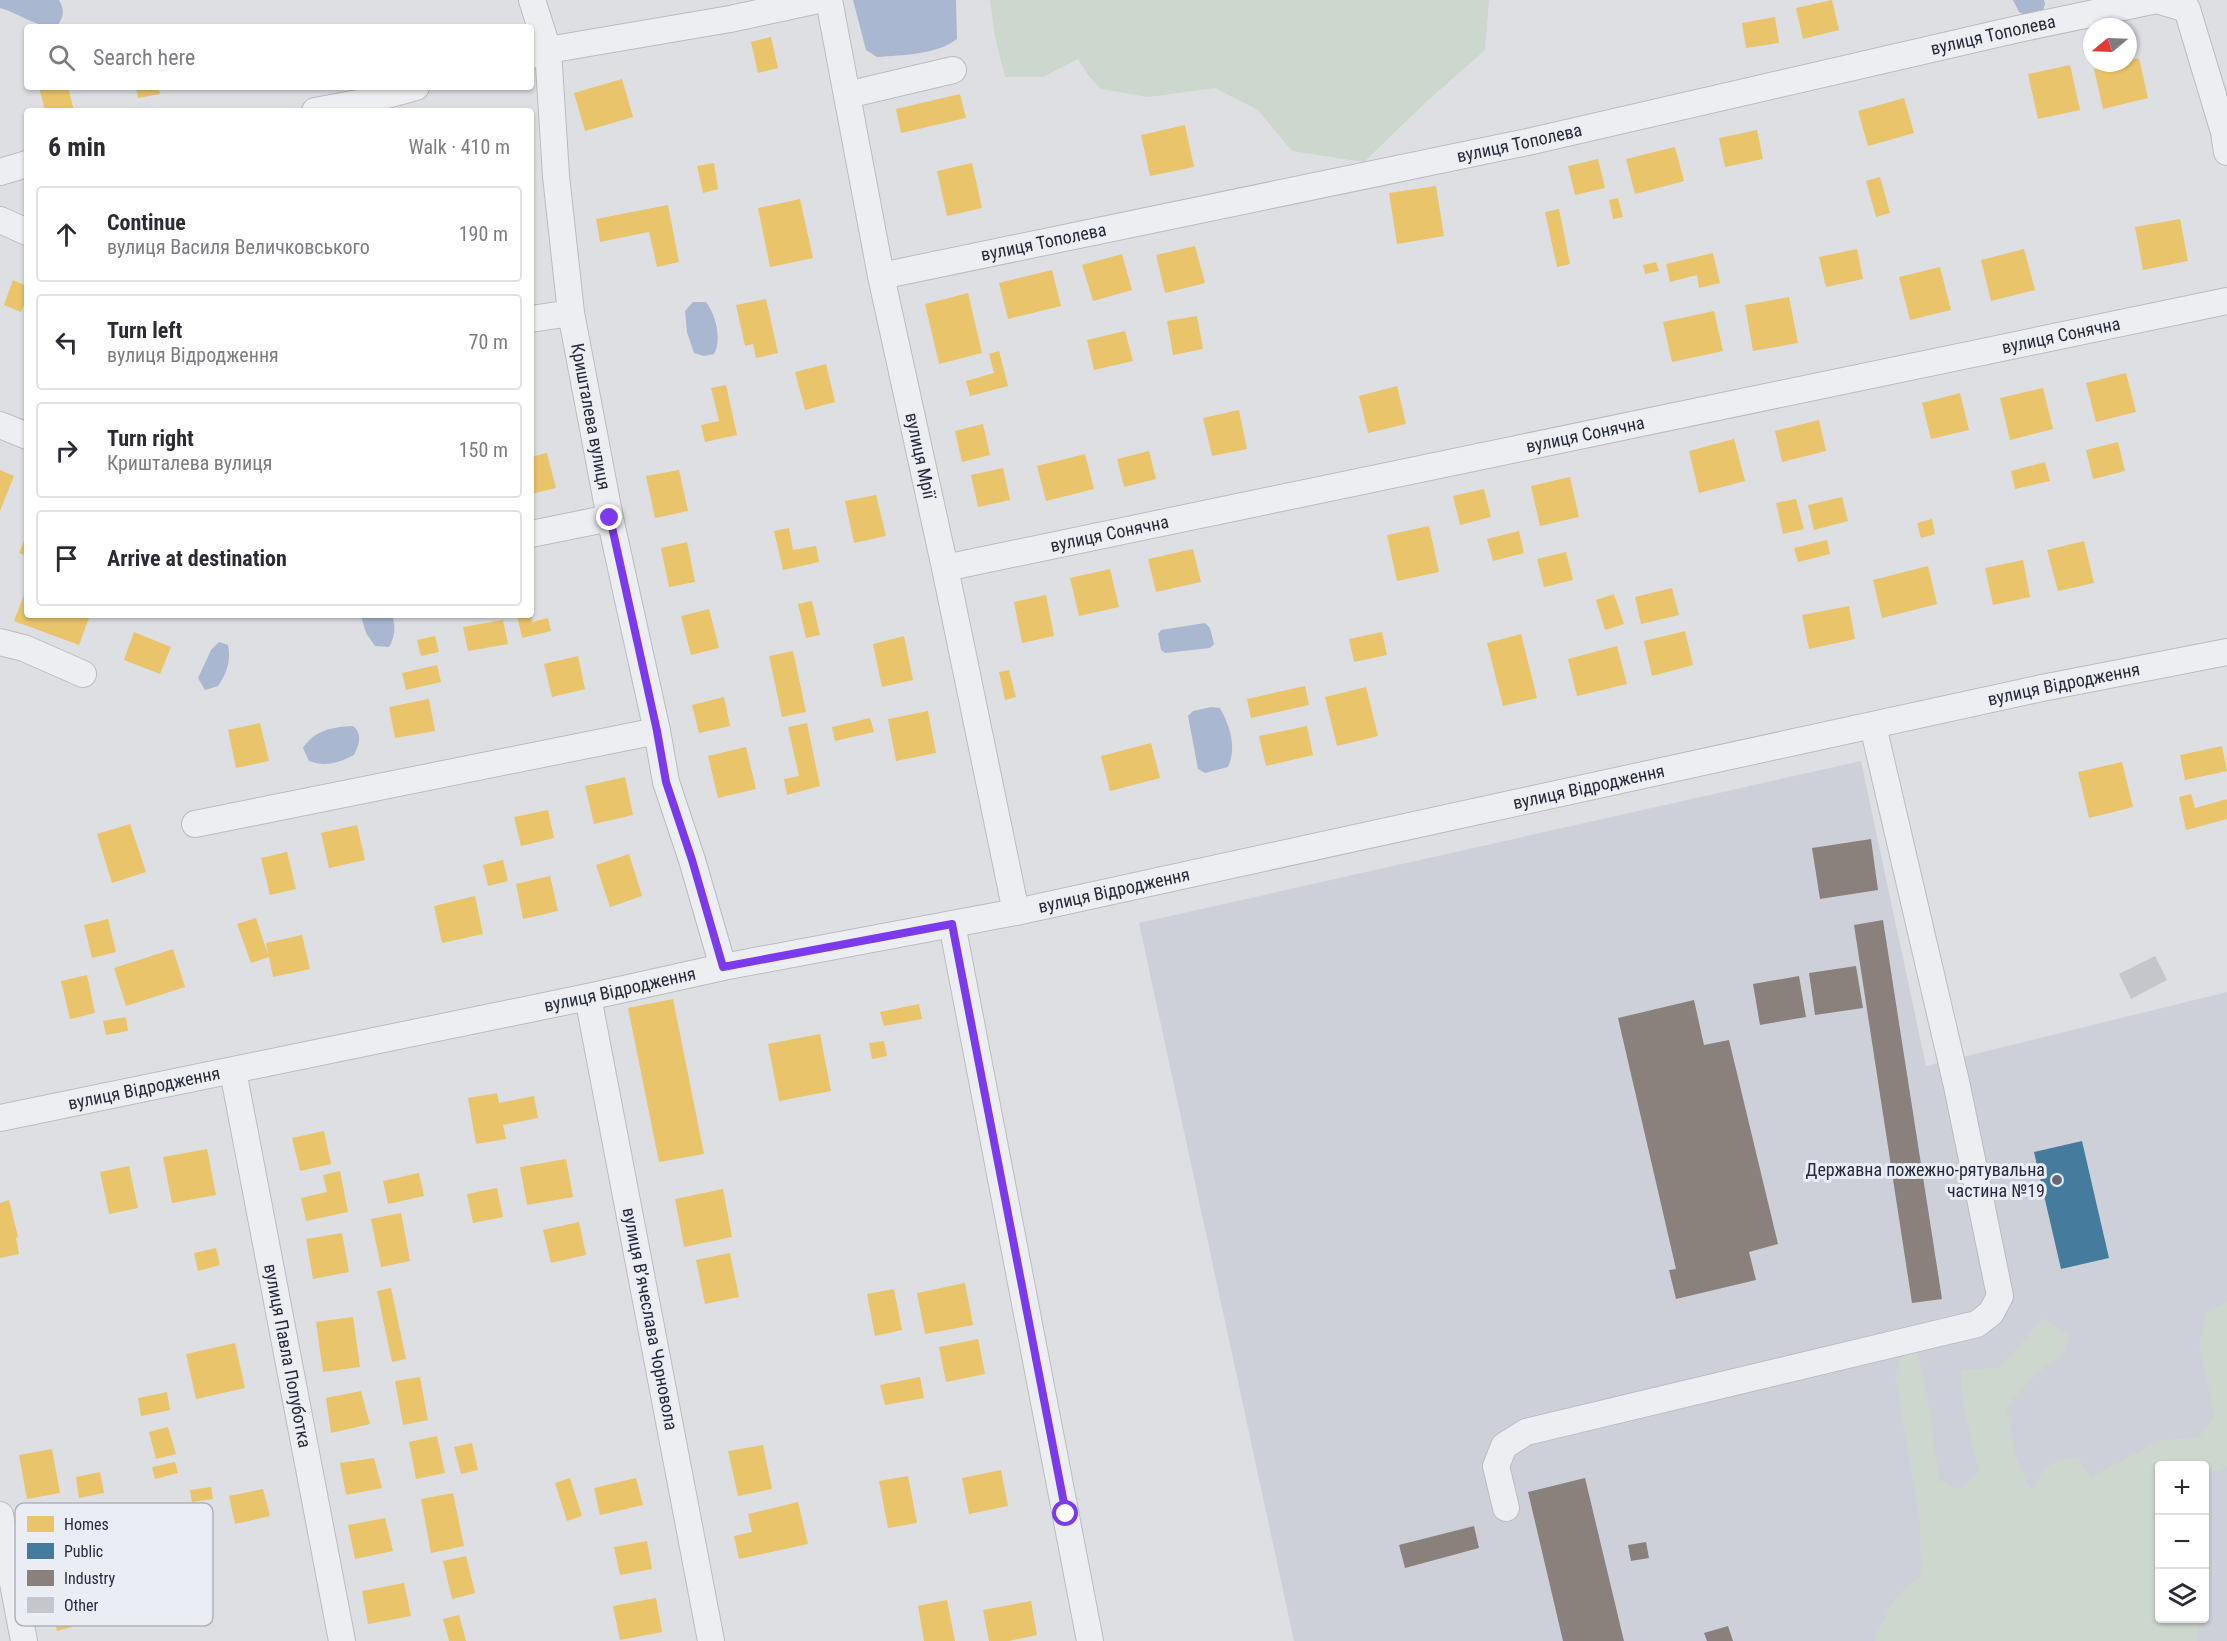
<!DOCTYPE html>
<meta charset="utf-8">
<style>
body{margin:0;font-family:"Roboto Condensed",sans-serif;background:#f2f2f3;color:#2b2b33}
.controls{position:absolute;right:18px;bottom:18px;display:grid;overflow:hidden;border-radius:6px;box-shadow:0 2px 4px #0004}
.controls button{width:54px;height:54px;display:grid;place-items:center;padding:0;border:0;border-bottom:2px solid #e1e1e2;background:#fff;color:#2b2b33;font:30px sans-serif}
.compass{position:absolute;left:2083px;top:18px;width:54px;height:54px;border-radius:50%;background:#fff;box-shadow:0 2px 4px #0004;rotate:251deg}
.stop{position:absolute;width:18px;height:18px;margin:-14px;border:4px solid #7c3aed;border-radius:50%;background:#fff}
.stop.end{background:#7c3aed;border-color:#fff;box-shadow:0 2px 6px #0008}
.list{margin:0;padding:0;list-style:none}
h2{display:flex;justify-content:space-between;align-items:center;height:78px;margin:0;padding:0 24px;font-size:26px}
h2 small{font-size:20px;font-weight:400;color:#7c7c81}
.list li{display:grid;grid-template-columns:39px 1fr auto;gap:18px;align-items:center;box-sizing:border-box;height:96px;margin:0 12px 12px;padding:0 12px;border:2px solid #e1e1e2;border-radius:6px}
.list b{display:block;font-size:22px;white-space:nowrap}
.list p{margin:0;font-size:20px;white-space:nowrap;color:#7c7c81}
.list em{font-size:20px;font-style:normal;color:#7c7c81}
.icon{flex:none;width:33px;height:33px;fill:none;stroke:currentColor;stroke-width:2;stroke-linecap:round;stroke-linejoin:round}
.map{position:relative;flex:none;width:2227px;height:1641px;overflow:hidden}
.search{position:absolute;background:#fff;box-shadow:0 2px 4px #0004;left:24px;top:24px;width:510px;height:66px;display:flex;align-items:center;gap:15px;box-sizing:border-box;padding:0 21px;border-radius:6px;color:#7c7c81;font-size:22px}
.panel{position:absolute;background:#fff;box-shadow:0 2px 4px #0004;left:24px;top:108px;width:510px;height:510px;border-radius:6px}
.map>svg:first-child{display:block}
</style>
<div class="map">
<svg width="2227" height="1641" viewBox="0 0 2227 1641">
<rect width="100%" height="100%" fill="#dedfe3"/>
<path fill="#ced0d9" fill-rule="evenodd" d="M1861 761 1926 1066 2227 992V1641H1294L1139 923ZM2160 1466H2204V1618H2160Z"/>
<path fill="#ccd7ce" d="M990 0H1489L1485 50 1426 102 1364 162 1292 151 1258 110 1215 88 1148 97 1101 89 1088 75 1078 59 1043 77H1005L995 37Z
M2227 1302V1467L2205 1475 2204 1466H2160V1618L2199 1619 2198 1641H1875L1876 1635 1896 1596 1921 1575 1920 1521 1895 1377 1904 1348 1917 1351 1927 1393 1939 1480 1961 1490 1979 1472 1961 1395V1370L1999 1368 2044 1318 2069 1336 2064 1352 2034 1376 2006 1407 2016 1457 2031 1490C2045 1468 2050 1459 2078 1458L2091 1477 2160 1441 2199 1437 2215 1415 2199 1347 2206 1312Z"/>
<path fill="#aab7d0" d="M0 0H59C65 10 64 18 56 27 35 27 21 14 0 8Z
M853 0H956L957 39C936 55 903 55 877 57L866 50Z
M2013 0H2044L2045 4 2043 10 2025 15 2019 12Z
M693 302H706C716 315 722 340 714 354L704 356 694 353 687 332 685 311Z
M392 615C396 627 395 636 389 647L375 646 366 633 361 616Z
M1205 623 1210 628 1214 644 1210 648 1165 653 1161 650 1158 634 1161 630Z
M219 642 228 645C231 661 227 673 218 686L205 690 198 678 211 650Z
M1211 707 1220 708C1230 726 1237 747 1228 767L1205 773 1198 769 1188 716 1193 711Z
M353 726C363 735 359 744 354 755 338 763 326 767 309 761L303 748C315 730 332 727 353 726Z"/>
<path fill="#e9c46a" d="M1832 0 1839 30 1803 39 1796 8Z
M1775 17 1779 43 1746 48 1742 23Z
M771 37 778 68 758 73 751 42Z
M2139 58 2148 98 2103 109 2094 69 2118 63H2128V61Z
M2070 65 2080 110 2038 119 2028 74Z
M622 79 633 117 585 131 574 93Z
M39 87H68L74 111H45Z
M136 87H158L160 94 138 98Z
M960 94 966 118 901 133 896 109Z
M1904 98 1914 133 1868 146 1858 111Z
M1185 125 1194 167 1150 176 1141 135Z
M1757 130 1763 159 1725 167 1719 138Z
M1675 147 1684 181 1635 194 1626 159Z
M1598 159 1605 188 1575 195 1568 166Z
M714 163 718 189 703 193 697 166Z
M972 163 982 208 947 216 937 171Z
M1880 177 1890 213 1876 217 1866 181Z
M1436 186 1444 236 1397 244 1389 193Z
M1618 198 1623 217 1613 219 1609 200Z
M800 199 813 258 770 267 758 208Z
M668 205 679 262 657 267 649 232 600 242 596 219Z
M1559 209 1570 264 1557 267 1545 212Z
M2180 219 2188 261 2143 270 2135 227Z
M1195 246 1205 283 1165 293 1156 255Z
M1857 249 1863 279 1826 287 1819 257Z
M2024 249 2035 290 1991 301 1981 260Z
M1713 253 1720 283 1699 288 1697 275 1670 282 1666 264Z
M1122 254 1132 290 1093 301 1082 265Z
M1656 262 1659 271 1645 274 1643 265Z
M1940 267 1951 310 1910 320 1899 277Z
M1052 270 1061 306 1008 319 999 283Z
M13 280 27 286V297L21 312 4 305Z
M968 293 982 353 939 364 925 304Z
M1789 297 1798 343 1753 351 1745 305Z
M766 299 778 353 756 358 753 344 745 346 736 305Z
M1714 311 1723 351 1672 362 1663 322Z
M1197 316 1203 349 1173 355 1167 321Z
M1125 331 1133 361 1094 370 1087 340Z
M999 351 1008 386 970 396 966 381 994 373 989 354Z
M826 364 835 402 805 410 795 372Z
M2126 373 2136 412 2096 422 2086 383Z
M726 385 737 435 705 442 701 425 719 421 711 388Z
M1397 386 1406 424 1368 433 1359 396Z
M2043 388 2053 429 2010 440 2000 398Z
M1960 393 1969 430 1931 439 1922 403Z
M1239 410 1247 449 1212 456 1203 418Z
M1819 420 1826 451 1782 462 1775 431Z
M983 424 990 455 962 462 955 431Z
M1734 439 1745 481 1699 493 1689 451Z
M2118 442 2125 471 2093 479 2086 450Z
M1149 451 1156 479 1124 487 1117 459Z
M547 453 556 488 531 494V457Z
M1085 454 1094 489 1046 501 1037 466Z
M2045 462 2050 481 2015 489 2011 471Z
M1003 468 1010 500 978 507 971 475Z
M0 470 14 476 0 511Z
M679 470 688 511 655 518 646 476Z
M1570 477 1579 517 1540 526 1531 486Z
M1484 489 1491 517 1460 525 1453 496Z
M876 495 886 536 854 543 845 501Z
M1842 497 1848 521 1814 530 1808 505Z
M1796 499 1804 529 1783 534 1776 503Z
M1932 519 1935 534 1921 538 1917 523Z
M1429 526 1439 572 1397 581 1387 535Z
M789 528 793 550 816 546 819 562 783 570 774 531Z
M1519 531 1524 553 1493 561 1487 539Z
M27 533V556L19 553Z
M1827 540 1830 554 1798 562 1794 548Z
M2084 541 2094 583 2058 591 2047 550Z
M687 542 695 582 669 587 661 548Z
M1193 549 1201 582 1156 592 1148 559Z
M1566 552 1573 580 1544 587 1537 559Z
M2023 560 2030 597 1993 605 1985 568Z
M1928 566 1937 604 1882 618 1873 580Z
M1110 569 1119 607 1079 616 1070 578Z
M27 587V615H90L79 645 14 621Z
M1672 588 1679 615 1641 624 1635 597Z
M1614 594 1624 624 1605 630 1596 600Z
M1046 595 1054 636 1022 643 1014 602Z
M812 601 820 635 806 638 798 604Z
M1849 606 1855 639 1809 649 1802 615Z
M709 609 719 648 691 655 681 616Z
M517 615H531L532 622 548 618 551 631 522 638Z
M503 620 508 644 468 651 463 627Z
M1685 631 1693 665 1652 676 1644 641Z
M134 632 171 647 160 674 124 660Z
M1382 632 1387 655 1354 662 1349 639Z
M1521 634 1537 698 1503 706 1487 643Z
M435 636 439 652 421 656 417 640Z
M904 636 913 680 882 687 873 644Z
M1617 646 1627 684 1577 696 1568 659Z
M793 651 806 712 782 717 769 656Z
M578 656 585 689 552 697 544 664Z
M437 665 441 682 406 690 402 673Z
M1009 670 1016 697 1005 700 999 672Z
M1305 686 1309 705 1251 718 1247 699Z
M1366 687 1378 736 1337 746 1325 697Z
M724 697 730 726 699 733 692 705Z
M429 699 435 731 395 738 389 707Z
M928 711 936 753 896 761 888 719Z
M870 718 874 732 835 741 832 727Z
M260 723 269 761 236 768 228 730Z
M807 723 820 786 787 795 784 779 799 776 788 727Z
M1307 726 1313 755 1266 766 1259 736Z
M1151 743 1160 778 1110 791 1101 756Z
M2222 746 2227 771 2185 780 2180 755Z
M746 747 756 789 718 798 708 756Z
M2122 762 2133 807 2089 818 2078 772Z
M625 777 633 815 594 824 585 786Z
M2191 794 2195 808 2227 799V819L2186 830 2179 797Z
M548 810 554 838 521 846 514 817Z
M130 824 146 872 112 883 97 834Z
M357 825 365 860 329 868 321 833Z
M287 852 296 889 270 895 261 858Z
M629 854 642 896 610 907 596 865Z
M503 860 508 881 488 886 483 865Z
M550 876 558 911 523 919 516 884Z
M475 896 483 934 442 943 434 906Z
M256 918 268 955 266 943 302 935 310 969 273 977 269 957 251 963 237 924Z
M108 919 116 952 92 958 84 925Z
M173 949 185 987 126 1006 114 968Z
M87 975 95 1013 70 1019 61 981Z
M673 999 704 1154 659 1162 628 1008Z
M919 1004 922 1019 884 1026 880 1012Z
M126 1017 128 1031 106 1035 103 1021Z
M820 1034 831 1091 779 1101 768 1044Z
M884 1041 887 1056 872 1059 869 1043Z
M497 1093 499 1103 534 1096 538 1118 503 1125 506 1139 476 1144 468 1098Z
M324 1131 331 1164 300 1171 292 1138Z
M207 1149 216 1195 172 1203 163 1157Z
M566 1159 573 1197 527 1205 520 1167Z
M129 1166 138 1208 109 1214 100 1172Z
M340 1171 348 1212 306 1221 301 1198 327 1192 323 1175Z
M419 1173 424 1196 388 1204 383 1181Z
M497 1188 503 1217 473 1223 467 1194Z
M723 1189 732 1237 684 1247 675 1199Z
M9 1200 18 1237 16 1238 19 1254 0 1258V1203Z
M401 1213 410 1261 381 1267 371 1219Z
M579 1222 586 1255 551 1263 543 1230Z
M342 1233 349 1272 313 1279 306 1239Z
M216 1248 220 1265 198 1271 194 1253Z
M730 1253 739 1297 705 1304 696 1260Z
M965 1283 973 1325 925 1334 917 1293Z
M391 1288 406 1359 392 1362 377 1291Z
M894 1289 902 1330 875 1336 867 1294Z
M353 1317 360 1367 323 1372 316 1322Z
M978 1339 985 1374 946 1382 939 1347Z
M235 1343 245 1388 196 1399 186 1354Z
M420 1377 428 1420 403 1425 395 1381Z
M920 1377 924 1398 885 1405 880 1385Z
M361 1391 370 1424 331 1433 326 1398Z
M167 1392 170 1410 141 1416 138 1398Z
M168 1427 176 1454 156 1459 149 1432Z
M437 1436 445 1473 416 1479 409 1442Z
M472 1443 478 1470 461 1474 454 1447Z
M763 1445 772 1489 738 1496 728 1451Z
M52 1449 60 1493 27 1499 19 1455Z
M374 1458 382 1488 346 1495 340 1463Z
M175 1462 178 1473 155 1479 152 1467Z
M1001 1470 1008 1506 969 1514 962 1478Z
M100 1472 104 1493 79 1498 76 1477Z
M908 1476 917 1523 888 1528 879 1481Z
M570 1478 582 1516 567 1521 555 1483Z
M636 1478 643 1505 600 1515 594 1488Z
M211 1487 213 1499 192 1502 190 1490Z
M263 1489 270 1516 235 1524 229 1496Z
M453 1493 464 1546 431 1553 421 1499Z
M798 1502 808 1544 739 1559 734 1536 752 1532 748 1514Z
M385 1518 393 1551 355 1559 348 1525Z
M647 1541 652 1569 620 1575 614 1547Z
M466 1556 475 1593 452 1599 443 1561Z
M67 1573 80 1625 57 1631 44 1578Z
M404 1583 411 1616 368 1624 362 1591Z
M656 1598 662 1632 620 1640 613 1606Z
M947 1600 955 1641H924L918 1606Z
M1031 1601 1037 1635 1009 1641H989L983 1610Z
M459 1615 466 1641H449L443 1619Z"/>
<path fill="#457b9d" d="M2082 1141 2109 1258 2061 1269 2034 1152Z"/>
<path fill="#8a817c" d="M1871 839 1878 890 1820 899 1812 848Z
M1883 920 1942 1299 1912 1303 1854 925Z
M1856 966 1863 1008 1815 1015 1809 973Z
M1799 976 1806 1017 1760 1025 1753 984Z
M1694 1000 1704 1045 1729 1040 1778 1244 1749 1252 1756 1280 1676 1299 1669 1270 1676 1269 1618 1018Z
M1585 1478 1624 1641H1563L1528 1492Z
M1474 1526 1479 1548 1405 1568 1399 1545Z
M1646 1542 1649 1558 1631 1561 1628 1545Z
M1728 1626 1733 1641H1707L1704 1633Z"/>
<path fill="#c5c6cb" d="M2155 956 2167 980 2131 999 2119 974Z"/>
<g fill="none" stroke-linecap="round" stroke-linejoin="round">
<defs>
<g id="minor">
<path id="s1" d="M532 0 548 50 556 176 571 313 610 518 657 731 666 782 692 860 723 967"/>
<path id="s2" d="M829 0 881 276 945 568 1016 912"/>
<path d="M2157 0 2187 9 2224 132 2227 152"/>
<path d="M531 55 548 50 730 19 818 0"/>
<path d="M847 95 953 70"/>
<path d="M315 111 358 103 416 87"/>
<path d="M0 172 27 164"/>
<path d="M0 220 27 232"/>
<path id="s3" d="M881 276 1532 141 2018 29 2157 0"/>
<path d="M531 319 571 313"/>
<path d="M0 425 27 436"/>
<path d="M531 534 610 518"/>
<path id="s4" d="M945 568 2227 301"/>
<path d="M0 642 24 648 83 674"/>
<path d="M195 824 657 731"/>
<path d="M952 924 1090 1641"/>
<path d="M588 997 711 1641"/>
<path id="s5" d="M233 1071 342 1641"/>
<path id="s6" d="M0 1118 588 997 723 967 1016 912 2042 688 2227 652"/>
<path d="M1506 1508 1496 1466 1504 1446 1526 1432 1977 1324 1991 1313 2000 1296 1957 1086 1873 726"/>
<path d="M0 1515 24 1641"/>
</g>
</defs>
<use href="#minor" stroke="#bbbcc1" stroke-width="28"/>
<use href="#minor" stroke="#edeef1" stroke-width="26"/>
</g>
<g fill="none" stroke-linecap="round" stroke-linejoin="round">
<path stroke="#7c3aed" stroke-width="8" d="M610 518 657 731 666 782 692 860 723 967 952 924 1066 1514"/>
</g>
<circle fill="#666977" stroke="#eaedf4" stroke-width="2" cx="2057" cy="1180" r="6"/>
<g text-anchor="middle" stroke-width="6" stroke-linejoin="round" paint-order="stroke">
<g font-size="18" fill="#252a3d" stroke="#eaedf4">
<text dy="6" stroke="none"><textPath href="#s3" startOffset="1138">вулиця Тополева</textPath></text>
<text dy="6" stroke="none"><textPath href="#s3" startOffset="652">вулиця Тополева</textPath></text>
<text dy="6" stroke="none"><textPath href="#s3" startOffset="166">вулиця Тополева</textPath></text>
<text dy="6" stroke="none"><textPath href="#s4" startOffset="1140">вулиця Сонячна</textPath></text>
<text dy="6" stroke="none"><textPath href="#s1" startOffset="422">Кришталева вулиця</textPath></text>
<text dy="6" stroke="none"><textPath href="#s4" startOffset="654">вулиця Сонячна</textPath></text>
<text dy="6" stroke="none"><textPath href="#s2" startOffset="465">вулиця Мрії</textPath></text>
<text dy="6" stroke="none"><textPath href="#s4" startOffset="168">вулиця Сонячна</textPath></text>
<text dy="6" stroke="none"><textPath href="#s6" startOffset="2109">вулиця Відродження</textPath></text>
<text dy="6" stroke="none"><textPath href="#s6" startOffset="1623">вулиця Відродження</textPath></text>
<text dy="6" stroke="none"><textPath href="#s6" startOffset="1137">вулиця Відродження</textPath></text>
<text dy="6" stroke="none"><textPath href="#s6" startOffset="633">вулиця Відродження</textPath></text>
<text dy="6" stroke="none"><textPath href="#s6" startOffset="147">вулиця Відродження</textPath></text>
<text transform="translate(650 1319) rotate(79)" y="6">вулиця Вʼячеслава Чорновола</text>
<text dy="6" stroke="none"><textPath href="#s5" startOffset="290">вулиця Павла Полуботка</textPath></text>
</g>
<g font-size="18" fill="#252a3d" stroke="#eaedf4" text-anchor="end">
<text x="2045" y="1176">Державна пожежно-рятувальна<tspan x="2045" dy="21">частина №19</tspan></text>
</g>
</g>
<rect x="15" y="1503" width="198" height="123" rx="9" fill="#eaedf4" stroke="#afb2bd" stroke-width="1.5"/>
<rect x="27" y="1516" width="27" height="16" fill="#e9c46a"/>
<rect x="27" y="1543" width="27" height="16" fill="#457b9d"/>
<rect x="27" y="1570" width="27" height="16" fill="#8a817c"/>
<rect x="27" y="1597" width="27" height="16" fill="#c5c6cb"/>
<g font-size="16" fill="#252a3d">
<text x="64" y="1530">Homes</text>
<text x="64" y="1557">Public</text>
<text x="64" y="1584">Industry</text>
<text x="64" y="1611">Other</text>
</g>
</svg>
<div class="controls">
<button>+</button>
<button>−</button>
<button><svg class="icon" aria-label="layers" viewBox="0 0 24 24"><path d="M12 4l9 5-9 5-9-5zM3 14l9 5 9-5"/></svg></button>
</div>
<svg class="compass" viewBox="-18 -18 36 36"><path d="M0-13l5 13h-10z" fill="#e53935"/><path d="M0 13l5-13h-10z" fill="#7c7c81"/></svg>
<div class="stop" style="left:1066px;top:1514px"></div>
<div class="stop end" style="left:610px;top:518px"></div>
<div class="search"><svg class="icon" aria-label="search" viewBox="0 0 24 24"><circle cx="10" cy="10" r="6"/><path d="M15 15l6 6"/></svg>Search here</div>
<section class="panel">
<h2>6 min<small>Walk · 410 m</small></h2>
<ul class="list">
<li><svg class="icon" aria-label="ahead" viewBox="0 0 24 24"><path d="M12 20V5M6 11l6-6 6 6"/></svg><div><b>Continue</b><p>вулиця Василя Величковського</p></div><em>190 m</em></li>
<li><svg class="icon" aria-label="left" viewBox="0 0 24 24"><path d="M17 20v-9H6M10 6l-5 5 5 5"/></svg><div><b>Turn left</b><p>вулиця Відродження</p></div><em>70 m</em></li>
<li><svg class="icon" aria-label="right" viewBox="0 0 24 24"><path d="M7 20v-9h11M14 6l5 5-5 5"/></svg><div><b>Turn right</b><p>Кришталева вулиця</p></div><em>150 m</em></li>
<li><svg class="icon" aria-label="arrive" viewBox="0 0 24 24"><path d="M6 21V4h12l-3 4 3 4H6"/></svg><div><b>Arrive at destination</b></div></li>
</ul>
</section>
</div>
